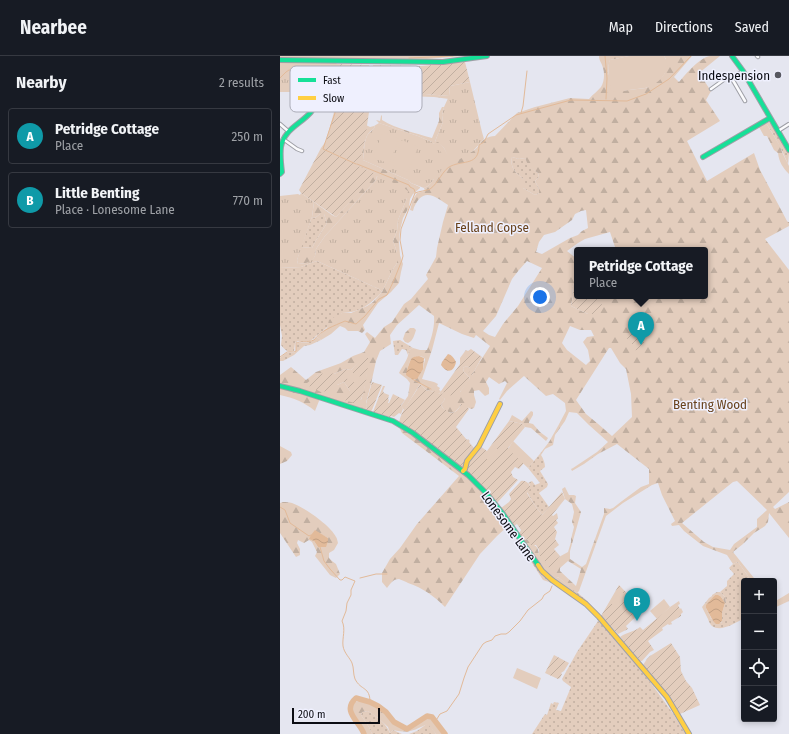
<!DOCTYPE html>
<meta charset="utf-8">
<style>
body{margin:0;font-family:"Fira Sans Condensed",sans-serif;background:#242831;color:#f1f3f6}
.controls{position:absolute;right:12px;bottom:12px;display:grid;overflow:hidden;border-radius:4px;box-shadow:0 2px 6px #0003}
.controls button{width:36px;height:36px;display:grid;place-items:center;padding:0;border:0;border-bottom:1px solid #363941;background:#171b24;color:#f1f3f6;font:20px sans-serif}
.scale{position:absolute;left:12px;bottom:10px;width:88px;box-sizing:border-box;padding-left:4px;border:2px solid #0b0c12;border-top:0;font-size:11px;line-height:14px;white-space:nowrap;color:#0b0c12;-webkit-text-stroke:3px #eff0fe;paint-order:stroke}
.you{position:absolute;left:260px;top:241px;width:14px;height:14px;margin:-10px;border:3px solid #fff;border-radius:50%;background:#1a73e8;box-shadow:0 0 0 6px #1a73e833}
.badge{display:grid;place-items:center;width:26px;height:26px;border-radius:50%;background:#0f766e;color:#fff;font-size:13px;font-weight:700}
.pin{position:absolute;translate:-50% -33px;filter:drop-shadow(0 1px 2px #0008)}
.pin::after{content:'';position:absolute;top:21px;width:14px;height:12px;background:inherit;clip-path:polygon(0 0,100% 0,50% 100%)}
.popup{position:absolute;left:294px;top:191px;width:134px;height:52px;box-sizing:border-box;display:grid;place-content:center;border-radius:4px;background:#171b24;filter:drop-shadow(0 1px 3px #0005);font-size:13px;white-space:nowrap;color:#9ea1a6}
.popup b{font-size:15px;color:#f1f3f6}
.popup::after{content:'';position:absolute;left:50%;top:100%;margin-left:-8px;border:8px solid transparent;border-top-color:#171b24}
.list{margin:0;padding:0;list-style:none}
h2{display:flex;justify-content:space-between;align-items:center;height:52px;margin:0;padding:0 16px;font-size:17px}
h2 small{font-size:13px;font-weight:400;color:#9ea1a6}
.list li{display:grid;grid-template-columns:26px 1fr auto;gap:12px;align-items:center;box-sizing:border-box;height:56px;margin:0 8px 8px;padding:0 8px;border:1px solid #363941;border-radius:4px}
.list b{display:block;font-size:15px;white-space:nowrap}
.list p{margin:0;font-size:13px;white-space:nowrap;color:#9ea1a6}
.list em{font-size:13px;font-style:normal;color:#9ea1a6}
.icon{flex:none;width:22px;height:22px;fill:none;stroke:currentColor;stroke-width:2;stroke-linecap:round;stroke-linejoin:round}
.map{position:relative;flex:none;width:509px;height:678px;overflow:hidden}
header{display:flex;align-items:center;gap:24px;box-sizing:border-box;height:56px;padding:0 20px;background:#171b24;border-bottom:1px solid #363941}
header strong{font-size:19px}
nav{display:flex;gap:22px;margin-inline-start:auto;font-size:14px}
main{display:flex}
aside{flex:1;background:#171b24}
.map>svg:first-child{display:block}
</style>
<header>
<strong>Nearbee</strong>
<nav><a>Map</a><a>Directions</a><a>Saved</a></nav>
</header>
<main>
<aside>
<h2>Nearby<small>2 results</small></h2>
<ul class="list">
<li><span class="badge" style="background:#0f9aa8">A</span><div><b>Petridge Cottage</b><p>Place</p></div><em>250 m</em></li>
<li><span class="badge" style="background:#0f9aa8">B</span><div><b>Little Benting</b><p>Place · Lonesome Lane</p></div><em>770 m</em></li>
</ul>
</aside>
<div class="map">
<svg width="509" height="678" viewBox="0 0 509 678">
<defs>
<pattern id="grass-dots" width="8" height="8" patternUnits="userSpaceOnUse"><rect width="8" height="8" fill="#e3cdbd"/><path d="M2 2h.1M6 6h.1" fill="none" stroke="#c1afa1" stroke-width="1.8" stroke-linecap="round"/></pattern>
<pattern id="forest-firs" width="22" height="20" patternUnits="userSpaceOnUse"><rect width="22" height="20" fill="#e3cdbd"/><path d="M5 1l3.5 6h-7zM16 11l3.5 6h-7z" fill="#c1afa1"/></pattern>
<pattern id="park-tufts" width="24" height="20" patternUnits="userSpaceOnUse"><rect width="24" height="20" fill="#e3cdbd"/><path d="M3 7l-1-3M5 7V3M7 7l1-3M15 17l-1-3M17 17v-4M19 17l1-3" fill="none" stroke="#c1afa1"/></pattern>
<pattern id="garden-furrows" width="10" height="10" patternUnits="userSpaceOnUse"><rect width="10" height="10" fill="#e3cdbd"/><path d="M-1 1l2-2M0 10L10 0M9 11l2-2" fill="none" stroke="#c1afa1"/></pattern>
<pattern id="water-waves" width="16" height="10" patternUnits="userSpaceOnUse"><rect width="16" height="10" fill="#e2ba99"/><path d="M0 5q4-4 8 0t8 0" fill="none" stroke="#c19f83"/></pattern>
</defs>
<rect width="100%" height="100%" fill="#e5e6f0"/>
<path fill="url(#grass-dots)" d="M488 66 491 68 509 97 508 108C502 94 495 80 486 67Z
M232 101 239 103 245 102 250 111 258 117 259 121 255 125 259 133V137L255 139 243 132V123C235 116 230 112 232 101Z
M40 158H44L47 167 35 186 32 192 21 191 32 161 35 162Z
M37 205 99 233 102 236C91 248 79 257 62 257L44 274 36 280 33 283 30 285 22 286 18 285 15 287 14 295C8 297 5 294 1 289L2 280 0 269V212L21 211 31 207Z
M37 281 41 284 30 289 24 290 14 299 3 305H0V302L6 297H14L16 295V289L17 287C25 287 32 287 37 281Z
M120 284 133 292 129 294 128 299 126 294 122 293 118 299H115L113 285Z
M259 399H261C263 402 265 407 265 411L260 415 268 428 267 431 259 437 269 451 262 459 254 448 247 436 249 434 250 429 248 427 252 425 255 429 260 427 248 412Z
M229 469C242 488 254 511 272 526V527L263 524 228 470Z
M458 506 468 520 470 525H464V562C454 568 433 581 428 563H430L431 562 433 565 441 567 442 565V557L445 547H446L445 541 440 536 447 530V525L454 518 449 512 453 508Z
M278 521 304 542 320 558 319 559 303 543 275 523Z
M318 565 320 566 368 623 394 659 403 674 407 678H252L265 658 267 659 271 647 273 648 274 646 279 647 276 654 281 655 291 631 283 625 282 623 297 596Z
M88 655C97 661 106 667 110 677L113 674 122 678H92L89 671 81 659 82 656Z
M148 667 156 678H129L137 675Z"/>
<path fill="url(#forest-firs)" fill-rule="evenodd" d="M319 0H349L330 4C325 20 331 23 340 35L366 32 373 28 382 21 385 17 386 3 384 0H412L394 21 399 26C406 18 419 2 430 0 433 0 437 0 440 0L419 17 431 35 426 44 440 65 407 85 427 125 474 97 480 114 507 165 508 166H509V170L485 183 509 214V436L493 451 495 453 509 446V482L489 457 488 466 485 470 474 477 463 488 453 496 474 522 475 525H470L468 520 458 506 453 508 447 499 423 490 404 475 399 469 392 470 391 468 395 465 382 439 378 427 372 429 343 447 326 460 299 535 297 537 278 521 275 523 267 518 243 485 247 483C253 491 258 487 259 499L277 502 288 496 291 486V483L294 471 292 466 294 456 292 448 285 443 282 433 285 431 289 439H294L296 440 295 447 301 456 290 495V503L302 511 306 508 324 458V452L330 453 333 452 342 445 361 431 369 428V413L337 388 318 398 304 408 292 415 291 413 293 412 317 396 328 386 309 369 297 357 289 356 285 365 275 379 273 389 265 393 261 399H259L269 386 278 370 286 355 285 347 273 338 266 340 244 320 227 335 220 344 219 343 227 327 225 325 219 328 209 321 206 326 209 332V338L205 340 199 334 194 335V339L196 346 194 352 191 353 181 348C176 359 168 360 161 349L165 343 160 340 163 336H180L190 322 184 316 183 312 186 310 190 312 192 319 197 310 210 290 196 279 194 282 182 278 159 267 152 294 142 323 154 326 158 328 157 330 160 332 159 334 161 335 159 338 148 334 147 335 140 328 124 354 121 350 128 340 130 327 127 323 119 317C123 308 128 305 129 294L133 292 140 294H147C151 284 155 271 154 260L139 249 127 260 117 269 110 279 111 288 100 295 96 305 91 328 86 347 87 351 86 354 41 340 35 355C24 346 14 342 0 339V319L11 311 26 324 36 316 61 307 73 300 84 296 90 286 85 278 87 276 95 282 104 271 112 266 124 248 131 243 148 223 146 219 156 201 157 192 163 166 168 149C160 144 148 133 139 143 136 147 134 150 133 155L130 154 133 143 137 137 145 135 144 132 148 130 154 123 153 88 158 85 164 92 170 103C177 101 185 99 191 96 202 91 199 81 215 80L237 57 255 51 290 42 309 43C313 38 318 35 321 31 324 26 325 18 323 12 322 7 319 5 319 0ZM232 101 239 103 245 102 249 111 258 117 259 121 255 125 259 133V137L255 139 243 132V123C235 116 230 112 232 101ZM306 154 308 172 302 175 298 179 290 182 262 198 256 196 259 186 264 179 275 176 292 164 295 158 301 155ZM330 176 336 194H425V240H320L322 242 308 258 291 250 293 239 292 231 294 228 297 230V203L287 195 298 187 305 183ZM247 205 262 212 238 250 223 268 215 281 209 279 203 275 216 260 232 223 239 214ZM290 270 300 274H311L314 280 307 281 303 286 308 294 310 305 306 309 287 294 282 287ZM329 292H331L340 307 346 313 351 338 352 361 332 380 317 367 306 358 296 344ZM139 300 143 301 145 303 143 313 127 314 130 305ZM83 303 87 315 84 333 81 344 70 335 64 326 57 329 28 327 38 319 54 318 65 313 71 314ZM457 425 487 454 477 463V471L454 488 450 494 433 491 424 486 402 467 453 426ZM288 505 301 513 296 530 280 515V512Z
M121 36 169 40V43L154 41 122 40 118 48 117 47 118 37Z
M162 51H164L162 59 163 66 156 83 155 86H152L138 80 99 67 96 64 100 65 101 60 102 59V64C117 73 135 77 152 82L159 65V57Z
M485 67H486L500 90 502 96 509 110V118C503 112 499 106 498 97L494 94 487 80H484L479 71Z
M86 69 90 71 94 70 95 71C93 74 90 75 88 78 84 84 84 97 83 104L128 124 131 127 140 131V132L133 138 130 143 129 151 123 162 120 174 119 185 120 199 123 208 121 216 119 227 111 236 98 247 83 269 85 274 82 277 78 275H68L65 272 60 270 51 278 41 284 37 281 47 272 49 264 62 257H71L87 250 93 246 102 236 113 213 117 207V196L113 185 117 175 118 164 127 142 97 120 96 124 45 180 36 193 35 200 32 205 26 207 18 208 17 204 21 191 32 192 35 186 47 167 44 158H40L35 162 32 161 34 146 52 159 56 161 95 118 77 110 84 90Z
M130 272H134L136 274C134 280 133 285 128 287L125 286 123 283 125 277Z
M251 355 253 356V359L249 366V367L253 368 260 376 268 382 266 385 251 372 245 371 243 368 229 365 232 359 242 365Z
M121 372C149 391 178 410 202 435 212 446 221 457 229 469L217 480 200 498 165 551C154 540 143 532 128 527 126 526 122 524 119 523 113 523 110 528 107 532L102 526V517L110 503 120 492 137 468 179 420 146 395 122 377 120 373Z
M0 390 11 396 12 399 7 405 0 408Z
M3 446C6 446 9 446 12 447 24 451 51 470 56 481 57 482 58 487 58 487L54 494 49 497V502L52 505 56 508 60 518 56 522 50 519 35 500 37 496 32 486 29 484 24 487 18 484 17 487 20 493V499L16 501 0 477V447ZM35 475 48 482 38 491 34 485Z
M437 536H440L445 541 446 547H445C442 543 441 538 435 539L426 552 431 562 430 563H428L422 551 429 542 432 540V539Z
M509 537V545L494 552V546Z
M80 645C86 646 92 648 98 652 108 660 115 672 129 674L146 662 152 663 163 678H156L148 668C133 674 131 678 113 674L110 677 108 671 98 662 88 655 82 656 81 659 89 671 92 678H86L85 675C79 666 68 657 74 646Z"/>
<path fill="url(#park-tufts)" d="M0 0H183L147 3 57 2 54 30 39 29 17 36H0Z
M190 26 202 76 204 83 193 95 180 103H169L164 92 158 86 153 88 161 96 164 106 161 115 148 130 144 132 131 127 128 124 83 104C84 97 84 84 88 78 90 76 93 74 95 71L94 70 99 67 138 80 152 86H155L156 83 163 66 162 59 164 51 169 40 170 30Z
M97 120 121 130 128 135 127 142 118 164 117 175 113 185 117 196V207L113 213 102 236 99 233 37 205 31 207 21 211 0 212V140L18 138 20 139 21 137 34 146 32 161 17 204 18 208 26 207 32 204 35 200 36 193 45 180 96 124Z"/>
<path fill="url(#garden-furrows)" d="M185 6 190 26 170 30 169 40 121 36 118 37 104 32 105 30 99 28 92 27 93 9 141 10Z
M56 8 89 9 90 18 87 55 89 56 84 90 78 110 96 118 56 161 21 137 19 134 41 92 46 85 54 56V30Z
M294 228 297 230V240H320L322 242V248L317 258H308L291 250 293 239 292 231Z
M350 276 362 284 366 288C365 292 361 296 357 296 352 290 353 285 346 282Z
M191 293 202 301 192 319 189 317 190 312 186 310 183 312 184 316 190 322C184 332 176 346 163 336L161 340 165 343 161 349 163 352 170 357C176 357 179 353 181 348H186L187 350 189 353 176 371C180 375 183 380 187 384L188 383 190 385 189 386 194 392 197 393 200 390 207 395 229 365 243 368 245 371 228 392 244 407 239 413 235 411 231 416 233 421 238 424 217 447C198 424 179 409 156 391 144 382 132 373 119 367 121 353 134 341 140 328 143 330 144 333 147 335L148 334 154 336 155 335 159 338 180 308V302L186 294 188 295Z
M83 302H89C87 315 86 338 78 348L64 344 70 335 64 326 57 329 53 334 41 336 29 330 27 327 38 319 48 316 54 318 65 313 71 314Z
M92 326 102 329 92 354 90 356 86 354 87 351 86 348Z
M103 330H105L103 335 104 337 109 339 108 343 109 344 108 347H109L113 338 125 344 121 349 123 353 121 358 119 357 114 361 111 360 110 361 93 356Z
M241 425C246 424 249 427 251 432L247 437 254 448 262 459 282 436 285 443 272 459 273 460 277 457 278 462 276 464 278 467 274 471 277 476 275 483 279 489 274 493 280 500C276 503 276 509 271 512L268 511 263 502 259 499V494L256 489H251L247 483 243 485 238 476H240L241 474 237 468 234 470 221 452 229 446 231 443 229 438Z
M339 529 363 554 346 570 348 573 338 578 321 560Z
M399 545 400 548 398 549 400 553 401 552 403 556 401 558V560L391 566 392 568 389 569 388 568 382 572 383 574 368 585 374 594 370 596 362 605H359L340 581C347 576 354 576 360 571L363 574 375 564 390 551Z
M391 587 400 601 401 615 406 625 412 632 420 649 400 658 384 634 363 609 367 603 370 600Z
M274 599 289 607 284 615 281 617 282 618 280 622 278 623 265 617Z"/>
<path fill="#e3cdbd" d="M349 0H384C394 14 378 29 365 32 360 33 354 33 349 34 343 35 336 37 331 34 330 24 326 12 330 4Z
M103 76 119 83 109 108 93 101Z
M122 84 138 91 128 116 112 109Z
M67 314 81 321 77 328 64 321Z
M233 385 254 405 248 412 228 393Z
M213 389 218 394 210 405 204 401Z
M341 535 347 540 337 552 331 547Z
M384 543 390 551 377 563 370 555Z
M237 612 261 622 257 633 233 622Z"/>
<path fill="url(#water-waves)" d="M168 298C172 299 174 302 176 306 174 316 167 318 161 309L162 306Z
M139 300 144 302 143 313 137 323H132C130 322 127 320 126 319 126 316 130 304 132 302 135 300 136 301 139 300Z
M35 474 48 482V485L46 491H38L34 485 29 483 31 479Z
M435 539C441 538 442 543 445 547L442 557V565L439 568H436L433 565 426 552V549Z"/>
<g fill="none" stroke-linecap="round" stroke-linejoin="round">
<path stroke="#e2ba99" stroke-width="1" d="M325 0 327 22 326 43
M129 2 173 0
M0 22 6 16 9 14 53 18 56 21 55 49V57L43 93 76 108
M241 57 243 50 247 15
M77 108 129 129 130 131 134 133 135 136
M135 137C139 135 146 135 150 133 158 128 163 113 171 110 184 104 199 110 199 89L204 86 208 78 236 59 291 44 347 45 366 38 389 23 411 0
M0 301 7 296H14L16 295V287C20 285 27 287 34 284 41 274 54 270 65 265L76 268 85 260 99 243 107 239 114 224 122 204 123 200 120 184 121 173 135 137
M132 323 151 333
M0 451 5 454 10 467 29 480 31 479
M40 491 44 505 50 513 60 524H62L65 521 75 525 71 534V539L67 547 66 555 62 565C66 573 62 582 63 590 64 597 70 602 72 607 74 612 73 618 75 623 81 635 90 630 90 646
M80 522 96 518H107
M155 666 160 658 167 655 179 638 184 622 188 611 203 588 206 586 212 584 215 580 221 578H226L229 576 240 565 248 554 262 543 264 539 270 535 272 530"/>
<path stroke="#e2ba99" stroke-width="5.5" d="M84 678C80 666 61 655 76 642L90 646 98 650 106 656 114 666 127 673 147 660 152 661 165 678"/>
<defs>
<path id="street" d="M477 0 478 1
M451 21 465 45
M431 33 445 23 458 18 463 15
M0 68 8 75
M498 75 509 68
M3 83 17 93 22 95"/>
<path id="fast" d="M452 0 463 15 509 94
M0 4 163 6 207 0
M423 101 490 62
M0 118 2 116C1 108 0 99 1 91 4 73 21 68 31 56 37 49 38 41 39 32
M0 330 20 335 113 365 133 377 188 419 206 437 223 458 258 509"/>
<path id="slow" d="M183 415 185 413 187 405 199 390 220 348
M258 509 262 515 272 524 306 548 319 561 387 641 409 678"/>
</defs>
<use href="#street" stroke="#9e9fa6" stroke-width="4.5"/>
<use href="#fast" stroke="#9e9fa6" stroke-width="6"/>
<use href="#slow" stroke="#9e9fa6" stroke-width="6"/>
<use href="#street" stroke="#fbfbfd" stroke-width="2.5"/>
<use href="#fast" stroke="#16e098" stroke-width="4"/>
<use href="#slow" stroke="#ffcf43" stroke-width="4"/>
</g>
<circle fill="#575860" stroke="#eff0fe" stroke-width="1.5" cx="498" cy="19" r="4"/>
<g text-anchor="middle" stroke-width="3" stroke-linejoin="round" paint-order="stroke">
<g font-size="13" fill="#0b0c12" stroke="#eff0fe" text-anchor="end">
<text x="490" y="24">Indespension</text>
</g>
<g font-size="13" fill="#69421c" stroke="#eff0fe">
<text x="212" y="176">Felland Copse</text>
<text x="430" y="353">Benting Wood</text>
</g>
<g font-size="13" fill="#0b0c12" stroke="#eff0fe">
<text transform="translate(229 470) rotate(54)" y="5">Lonesome Lane</text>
</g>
</g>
<rect x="10" y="10" width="132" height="46" rx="6" fill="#eff0fe" stroke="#abacb7" stroke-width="1"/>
<rect x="18" y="22" width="18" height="4" fill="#16e098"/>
<rect x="18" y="40" width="18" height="4" fill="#ffcf43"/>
<g font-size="11" fill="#0b0c12">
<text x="43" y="28">Fast</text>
<text x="43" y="46">Slow</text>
</g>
</svg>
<div class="controls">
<button>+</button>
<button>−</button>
<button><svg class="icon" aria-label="locate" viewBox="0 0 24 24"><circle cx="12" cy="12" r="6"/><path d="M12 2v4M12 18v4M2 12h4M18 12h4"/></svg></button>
<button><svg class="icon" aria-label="layers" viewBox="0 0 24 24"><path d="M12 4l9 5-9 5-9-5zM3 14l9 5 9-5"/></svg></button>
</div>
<div class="scale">200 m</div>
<div class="you"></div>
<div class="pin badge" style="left:361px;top:289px;background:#0f9aa8">A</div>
<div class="popup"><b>Petridge Cottage</b>Place</div>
<div class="pin badge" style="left:357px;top:565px;background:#0f9aa8">B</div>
</div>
</main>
